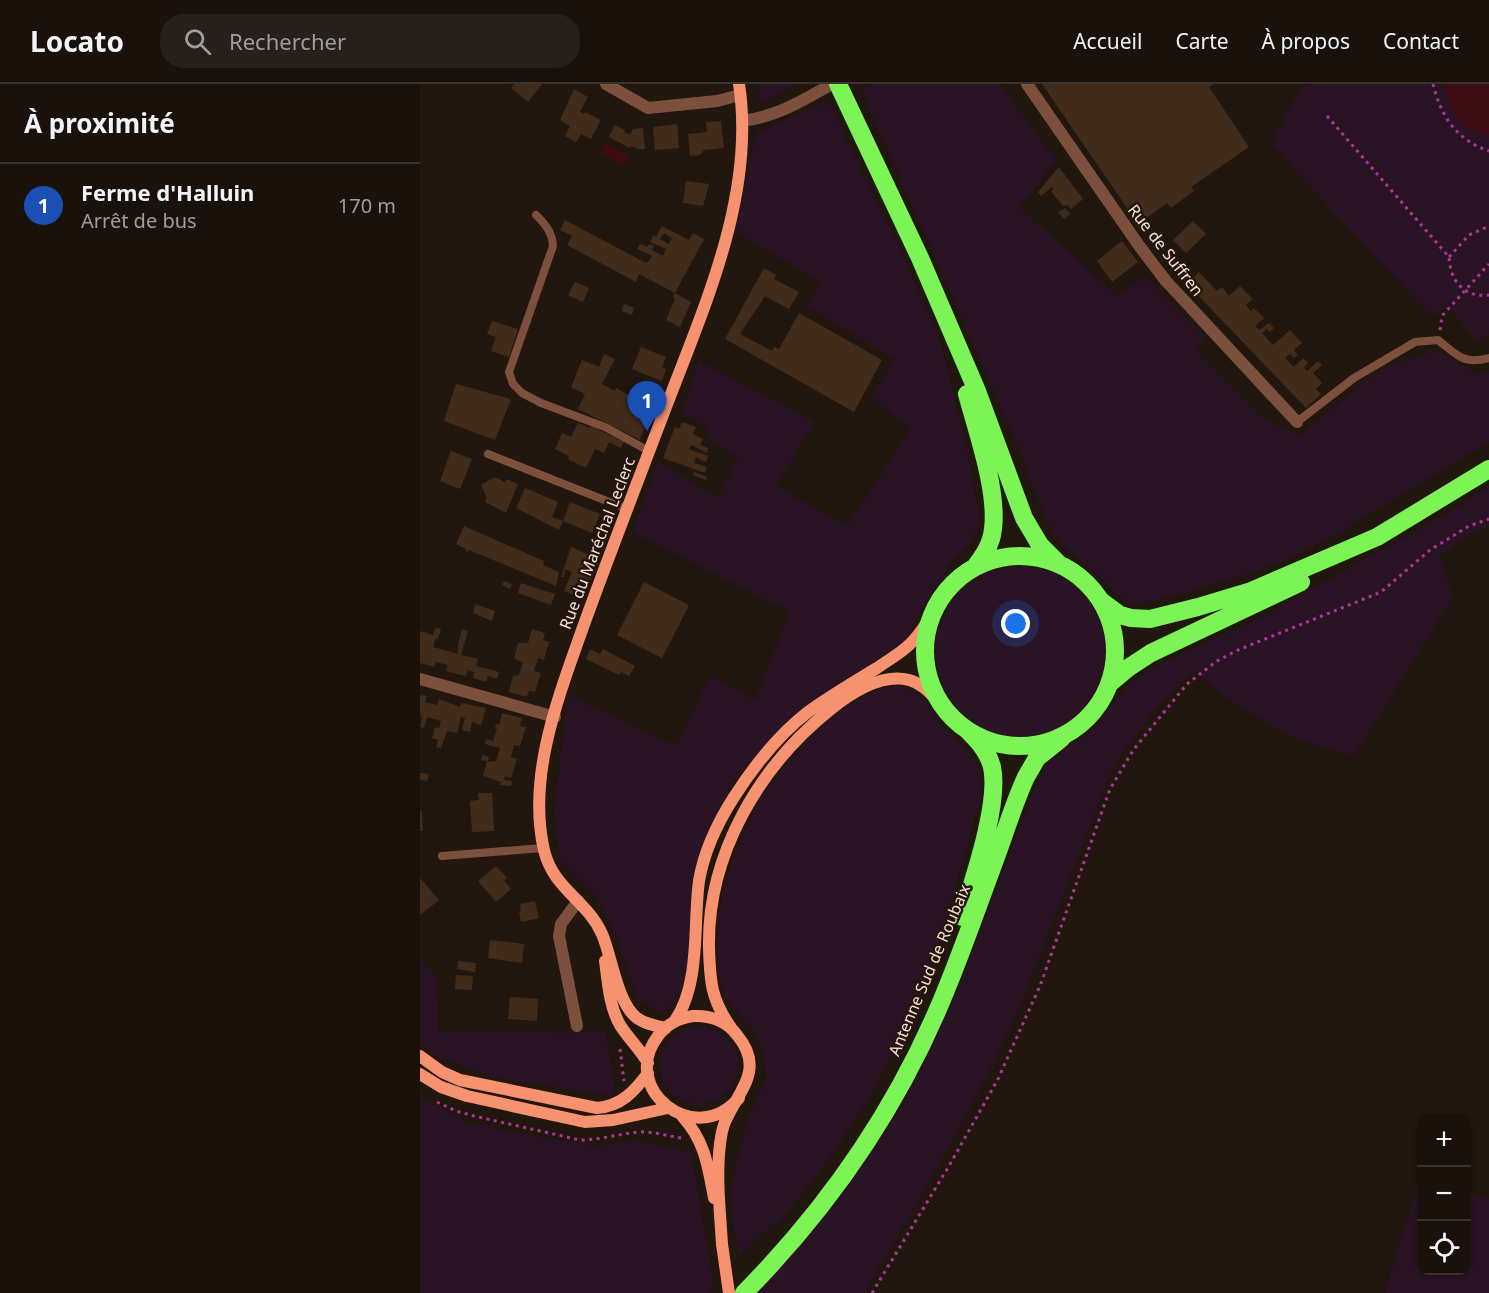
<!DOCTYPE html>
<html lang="fr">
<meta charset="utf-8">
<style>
body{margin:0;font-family:"Noto Sans",sans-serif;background:#271f19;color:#f1f3f6}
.controls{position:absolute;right:18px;bottom:18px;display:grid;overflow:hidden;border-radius:12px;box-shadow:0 2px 4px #0004}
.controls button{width:54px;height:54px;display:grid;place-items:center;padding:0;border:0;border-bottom:2px solid #38312c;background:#1a110b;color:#f1f3f6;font:30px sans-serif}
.you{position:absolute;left:596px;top:540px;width:21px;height:21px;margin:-15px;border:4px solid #fff;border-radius:50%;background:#1a73e8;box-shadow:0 0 0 9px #1a73e833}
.badge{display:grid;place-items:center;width:39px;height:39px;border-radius:50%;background:#eb0fa2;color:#fff;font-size:20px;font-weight:700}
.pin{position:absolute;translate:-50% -50px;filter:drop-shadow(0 2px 3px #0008)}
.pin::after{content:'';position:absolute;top:32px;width:21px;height:18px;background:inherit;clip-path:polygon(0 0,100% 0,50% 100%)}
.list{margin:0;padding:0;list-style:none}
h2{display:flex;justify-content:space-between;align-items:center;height:78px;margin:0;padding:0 24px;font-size:26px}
h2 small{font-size:20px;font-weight:400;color:#9f9d9d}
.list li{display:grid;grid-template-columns:39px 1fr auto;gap:18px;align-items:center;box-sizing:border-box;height:84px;padding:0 24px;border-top:2px solid #38312c}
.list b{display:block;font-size:22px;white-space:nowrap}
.list p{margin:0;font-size:20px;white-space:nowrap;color:#9f9d9d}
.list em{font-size:20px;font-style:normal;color:#9f9d9d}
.icon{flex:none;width:33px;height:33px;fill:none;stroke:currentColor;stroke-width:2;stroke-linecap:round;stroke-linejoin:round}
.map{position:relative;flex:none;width:1069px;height:1209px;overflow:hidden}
header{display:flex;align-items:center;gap:36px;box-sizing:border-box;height:84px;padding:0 30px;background:#1a110b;border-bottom:2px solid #38312c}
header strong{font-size:28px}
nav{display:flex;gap:33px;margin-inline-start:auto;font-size:21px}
.search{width:420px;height:54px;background:#271f19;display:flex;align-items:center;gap:15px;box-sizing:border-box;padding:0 21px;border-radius:24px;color:#9f9d9d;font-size:22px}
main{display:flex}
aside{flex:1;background:#1a110b}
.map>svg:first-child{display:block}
</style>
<header>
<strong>Locato</strong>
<div class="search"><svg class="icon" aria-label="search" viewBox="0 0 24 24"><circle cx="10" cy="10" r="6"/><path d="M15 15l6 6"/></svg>Rechercher</div>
<nav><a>Accueil</a><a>Carte</a><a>À propos</a><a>Contact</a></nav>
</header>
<main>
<aside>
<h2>À proximité<small></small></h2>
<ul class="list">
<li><span class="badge" style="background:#1a4fb4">1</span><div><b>Ferme d'Halluin</b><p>Arrêt de bus</p></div><em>170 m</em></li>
</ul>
</aside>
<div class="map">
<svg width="1069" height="1209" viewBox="0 0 1069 1209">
<rect width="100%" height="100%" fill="#22170f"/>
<path fill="#2b1326" d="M337 0H378L342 19Z
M452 0H580L636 76 599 123 697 212 725 193 786 254 775 266 846 337 880 351 961 285 1017 266 1058 291 1069 286V358L915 451 871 473 832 489 753 512 716 520 709 518 697 511 680 492 643 461 633 448 625 433 593 350 441 6Z
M886 0H1024C1034 31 1036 42 1069 53V251L1057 257 1027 222 1012 233 851 61 872 18Z
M408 17 476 156 521 259 548 371 560 438 549 462 528 482 504 520 486 556 366 640 313 697 277 775 266 894C261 911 256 920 240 929L219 915 213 904 198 856 177 813 140 776 134 727 148 611 256 662 290 592 335 616 370 528 212 448 238 378 298 414 318 375 289 354 287 343 261 328 279 277 394 338 356 402 427 442 492 344 451 314 475 275 386 222 401 198 316 148 336 49Z
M1069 403V442L1053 448 1019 472 1033 513 934 672 878 656 818 622 773 586 732 629 693 683 600 922 566 994 495 1123 444 1209H332L394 1145 470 1040 526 932 559 850 609 718 625 680 634 667 652 662 672 646 708 600 730 585 837 535 1030 428Z
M515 567a85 85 0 1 1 170 0a85 85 0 1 1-170 0Z
M467 602H483L504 615 520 640 553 672 558 683 560 693 561 713 513 880 454 1006 421 1057 384 1108 368 1127 319 1172 311 1125V1102L329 1032 347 995 342 964 335 949 303 910 300 899 297 856 301 816 310 783 333 727 348 703 382 662 401 642 424 622Z
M0 876 17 892 18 947 151 949 185 946 194 1002 192 1012 75 994 14 971 0 958Z
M240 981a39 39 0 1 1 78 0a39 39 0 1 1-78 0Z
M0 1013 47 1038 101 1050 176 1062 219 1057 271 1068 294 1202 287 1209H0Z
M1000 1093 1002 1094V1186H1046L1047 1109 1069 1116V1209H965Z"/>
<path fill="#3d0d13" d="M1024 0H1069V53C1036 42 1033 31 1024 0Z
M186 59 209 73 204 82 181 69Z"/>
<path fill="#412c1c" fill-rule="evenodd" d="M94 0H122L108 18 91 4Z
M622 0H793L789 3 829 63 771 103 774 107 751 124 747 119 718 140Z
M154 5 168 13 160 28 164 30 165 28 181 36 171 55 161 50 156 58 145 52 150 42 140 36Z
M301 37 304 64 284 66 280 71 270 72 268 50 287 48 286 38Z
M257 40 259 64 235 66 233 43Z
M195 41 205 46 204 48 210 51 213 45 223 44 225 65H218L211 62 210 64 189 53Z
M639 83 663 115 651 125 647 121 643 122 631 107 634 104 632 103 621 112 618 108Z
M266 97 289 100 283 122 263 119Z
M645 124 650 130 644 135 638 128Z
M145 136 226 179 228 178 232 172 217 165 220 160 227 163 229 160 234 162 232 166 243 172 246 165 230 158 234 151 236 153 242 142 269 156 273 149 284 155 255 209 219 190 216 198 147 161 152 152 140 146ZM244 149 252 154 249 160 240 155Z
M773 137 786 150 766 169 753 156Z
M702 157 718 178 692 198 677 177Z
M344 184 356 191 354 195 379 208 369 225 345 212 320 250 352 267 354 263 359 265 379 229 462 276 434 328 305 255Z
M779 188 797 207 802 203 809 212 820 202 833 215 826 221 831 227 834 224 844 234 835 242 839 246 849 239 854 244 850 248 847 245 842 249 853 261 870 246 882 259 874 266 878 271 874 274 870 270 865 274 874 283 883 274 888 279 884 284 887 287 898 277 902 281 893 289 902 299 896 305 901 310 886 324 767 200Z
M155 198 169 204 163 218 148 211Z
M255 209 271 218 260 243 246 236 255 215 253 213Z
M204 220 214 224 212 231 202 227Z
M72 237 98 245 89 273 71 267 76 253 67 250Z
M221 263 246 273 242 283 246 285 242 297 212 285Z
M184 270 195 275 182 300 195 307 196 304 232 323 220 356 158 325 165 310 151 303 162 276 179 283Z
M36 300 91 315 75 356 24 337Z
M262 338 276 343 273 350 283 355 280 361 288 364 287 369 271 361 269 365 288 372 286 378 276 373 274 379 287 383 285 389 243 374 255 343 259 345Z
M158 339 170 344 171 342 204 358 201 364 189 358 184 369 175 365 166 384 148 375 149 372 135 365 142 349 151 353Z
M31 367 52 375 40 405 20 397Z
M274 388 287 393 286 396 273 391Z
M73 394H78L85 399 86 395 98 400 86 429 65 418 67 414 61 401Z
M105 404 138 418 132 433 143 437 139 446 96 424Z
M150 418 180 430 172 449 143 437Z
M44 442 124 477 123 481 139 488 136 502 49 466 48 468 46 467V465L36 460Z
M151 463 179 475 171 496 169 495 162 514 144 507 152 488 145 485 144 493H141Z
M84 497 92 500 90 505 82 501Z
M224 498 269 521 242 574 197 551Z
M101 499 135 510 131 521 98 509Z
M55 520 75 527 72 537 53 529Z
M15 544 21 545 18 555H15L13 563 38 570V561L42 545 48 547 41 571 58 575 56 582 79 588 77 595 68 592 66 598 53 594 54 588 48 586 46 592 26 587 28 581 16 578 14 583 0 579V547L13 551Z
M112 545 125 549 123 556 129 558 124 576 118 574 114 587 121 589 115 608 109 607 107 613 89 608 93 592 99 591 103 578 94 575 98 559H108Z
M170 565 180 570 183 565 215 582 209 592 201 588 199 591 166 575Z
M0 611 7 612 5 618 17 621 19 615 40 623 41 619 66 624 61 641 52 638 50 648 42 646 45 634 41 633 37 649 27 647 21 664 16 663 18 656 12 654 15 643 19 644 21 637 7 633 4 644 0 643 2 632 0 631Z
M82 629 102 634 100 642 106 643 100 662 94 661 91 673 97 675 91 694 85 692 84 696 92 697 91 702 80 701 81 698 63 692 67 677 61 676 62 671 69 673 68 678 76 677 80 664 65 660 66 655 73 657 77 645 75 644 76 640 79 641Z
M0 689 9 690 7 697 0 696Z
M58 709H72L74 747 52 748 50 717 59 716Z
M0 727H2L3 747H0Z
M76 782 87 794 84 796 91 805 76 818 58 797Z
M0 794 19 816 0 831Z
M115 817 119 834 101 838 99 827H101L100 820Z
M70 856 104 860 102 879 68 874Z
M38 877 56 879 55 888 37 885Z
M36 891 53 892 52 906 35 905Z
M90 913 118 915 117 937 88 935Z"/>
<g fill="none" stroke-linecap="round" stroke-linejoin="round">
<path stroke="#ac3698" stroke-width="3" stroke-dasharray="3 4.5" stroke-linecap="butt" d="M1013 0C1021 32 1036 56 1069 67
M907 32 1029 173C1030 197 1044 214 1069 211
M1029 173 1049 151 1067 143 1069 144
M1020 246 1022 232 1069 180
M200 965 204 997
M17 1018 36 1027 54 1032 160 1056C180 1056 198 1050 218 1048 233 1047 247 1052 261 1054
M452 1209 529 1082 577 997 620 902 690 705 714 665 767 600 797 577 818 566 961 508 1010 466 1049 442 1069 435"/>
<path stroke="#7d4f3d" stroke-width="8" d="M116 131C126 141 132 148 133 162L89 288 93 300 102 309 121 319 185 343 229 367
M877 338 934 294 995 258 1018 256C1037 271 1043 281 1069 274
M68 370 207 425
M22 772 123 764"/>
<path stroke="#7d4f3d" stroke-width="12" d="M186 0 228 24 297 17 320 11
M607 0 720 163 746 197 877 338
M322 37C356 33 382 17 412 0
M0 595 135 633
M157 942 139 852 141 840 158 817"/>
<path stroke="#f69270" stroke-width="12" d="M185 877C188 898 189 922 200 941 208 954 220 965 228 979
M254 938C281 901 273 840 279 797 284 767 298 738 314 713 334 682 358 651 388 628 410 612 434 598 457 584 468 576 480 570 490 560 499 552 505 541 512 531
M246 944C236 942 225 940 217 934 197 919 192 873 182 850 167 816 133 805 124 766 107 693 138 614 162 546 189 471 218 397 246 323 284 223 336 110 319 0
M312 945C291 916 290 898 289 864 287 771 339 682 411 625 431 609 461 589 489 596 501 599 510 609 518 617
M0 972 22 988 40 996 177 1024C201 1022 214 1008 228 989
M0 990 21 1003 47 1012 165 1038 193 1036 248 1024
M262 1032C285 1057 288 1082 294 1114
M302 1160C300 1127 296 1093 300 1060 301 1052 302 1045 305 1038 318 1007 346 986 317 951 307 937 290 931 273 932 259 934 246 941 238 952 198 1004 275 1066 319 1014"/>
<path stroke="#7df456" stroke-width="18" d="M418 0 500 174 557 307 604 434 620 461 638 479
M547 310C557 348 582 417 571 455 568 465 562 474 555 483
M505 567a95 95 0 1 1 190 0a95 95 0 1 1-190 0Z
M681 517 700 531 711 534 730 535 778 523 831 507 957 453 1069 385
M690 599 708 584 731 569 881 498
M542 833C553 797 580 719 572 683 568 668 560 659 549 648
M324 1209C412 1120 482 1017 528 901 545 859 560 816 576 773 586 746 594 719 606 693L617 674 642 654"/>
<path stroke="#f69270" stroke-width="12" d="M302 1160 309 1209"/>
</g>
<g text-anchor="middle" stroke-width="5" stroke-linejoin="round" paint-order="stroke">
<g font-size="16" fill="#fce1d3" stroke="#22170f">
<text transform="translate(746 166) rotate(52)" y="6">Rue de Suffren</text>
<text transform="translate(177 459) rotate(-69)" y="6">Rue du Maréchal Leclerc</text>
<text transform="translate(509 886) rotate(-67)" y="6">Antenne Sud de Roubaix</text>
</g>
</g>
</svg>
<div class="controls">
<button>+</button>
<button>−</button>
<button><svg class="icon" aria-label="locate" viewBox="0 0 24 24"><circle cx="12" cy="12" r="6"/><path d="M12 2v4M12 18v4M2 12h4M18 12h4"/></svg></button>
</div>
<div class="you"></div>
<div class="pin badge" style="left:227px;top:347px;background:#1a4fb4">1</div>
</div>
</main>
